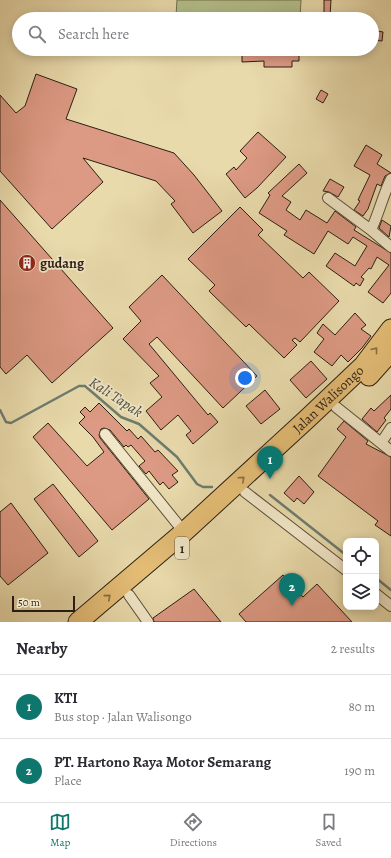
<!DOCTYPE html>
<meta charset="utf-8">
<style>
body{margin:0;font-family:Alegreya,serif;background:#f7f7f7;color:#2b2b33}
.controls{position:absolute;right:12px;bottom:12px;display:grid;overflow:hidden;border-radius:8px;box-shadow:0 2px 10px #0003}
.controls button{width:36px;height:36px;display:grid;place-items:center;padding:0;border:0;border-bottom:1px solid #e1e1e2;background:#fff;color:#2b2b33;font:20px sans-serif}
.scale{position:absolute;left:12px;bottom:10px;width:63px;box-sizing:border-box;padding-left:4px;border:2px solid #2b1f13;border-top:0;font-size:11px;line-height:14px;white-space:nowrap;color:#2b1f13;-webkit-text-stroke:3px #f1e7c8;paint-order:stroke}
.you{position:absolute;left:245px;top:378px;width:14px;height:14px;margin:-10px;border:3px solid #fff;border-radius:50%;background:#1a73e8;box-shadow:0 0 0 6px #1a73e833}
.badge{display:grid;place-items:center;width:26px;height:26px;border-radius:50%;background:#0f766e;color:#fff;font-size:13px;font-weight:700}
.pin{position:absolute;translate:-50% -33px;filter:drop-shadow(0 1px 2px #0008)}
.pin::after{content:'';position:absolute;top:21px;width:14px;height:12px;background:inherit;clip-path:polygon(0 0,100% 0,50% 100%)}
.list{margin:0;padding:0;list-style:none}
h2{display:flex;justify-content:space-between;align-items:center;height:52px;margin:0;padding:0 16px;font-size:17px}
h2 small{font-size:13px;font-weight:400;color:#7c7c81}
.list li{display:grid;grid-template-columns:26px 1fr auto;gap:12px;align-items:center;box-sizing:border-box;height:64px;padding:0 16px;border-top:1px solid #e1e1e2}
.list b{display:block;font-size:15px;white-space:nowrap}
.list p{margin:0;font-size:13px;white-space:nowrap;color:#7c7c81}
.list em{font-size:13px;font-style:normal;color:#7c7c81}
.icon{flex:none;width:22px;height:22px;fill:none;stroke:currentColor;stroke-width:2;stroke-linecap:round;stroke-linejoin:round}
.map{position:relative;flex:none;width:391px;height:622px;overflow:hidden}
.search{position:absolute;background:#fff;box-shadow:0 2px 10px #0003;left:12px;right:12px;top:12px;height:44px;display:flex;align-items:center;gap:10px;box-sizing:border-box;padding:0 14px;border-radius:22px;color:#7c7c81;font-size:15px}
.sheet{height:180px;background:#fff}
nav{display:flex;justify-content:space-around;align-items:center;box-sizing:border-box;height:56px;border-top:1px solid #e1e1e2;background:#fff;font-size:11px;color:#7c7c81}
nav a{display:grid;justify-items:center;gap:2px}
nav .on{color:#0f766e}
.map>svg:first-child{display:block}
</style>
<div class="map">
<svg width="391" height="622" viewBox="0 0 391 622">
<rect width="100%" height="100%" fill="#e9daab"/>
<filter id="stains"><feTurbulence type="fractalNoise" baseFrequency=".005" numOctaves="4"/><feColorMatrix values="0 0 0 0 .2 0 0 0 0 .09 0 0 0 0 .02 0 0 0 .5 -.17"/></filter>
<radialGradient id="worn" r=".72"><stop offset=".6" stop-color="#630" stop-opacity="0"/><stop offset="1" stop-color="#630" stop-opacity=".3"/></radialGradient>
<path fill="#b4c08b" stroke="#70704f" d="M177 0H301L300 19H235L176 16Z"/>
<g fill="none" stroke-linecap="round" stroke-linejoin="round">
<path stroke="#6c7c71" stroke-width="2.5" d="M0 410 6 422 11 423 79 386H85L121 417 139 424 177 457 197 484 203 487H212
M270 495 346 555
M376 578 391 590"/>
</g>
<path fill="#dc9983" stroke="#2b1f13" d="M324 0H331L330 16H324Z
M372 30 383 32 382 41 372 40Z
M242 49H299V61H292V67H264V61L242 62Z
M36 74 77 89 66 119 174 153 194 175 222 211 193 233 171 204 175 201 156 181 83 158 103 182 52 229 0 171V95L16 113 25 106Z
M321 90 328 94 323 103 316 99Z
M258 132 286 157 257 188 245 198 226 174 234 167 236 170 247 158 240 151Z
M366 145 382 155 377 164 391 173 385 176 381 186 377 184 368 209 363 216 354 210 360 201 358 200 370 175 354 166Z
M299 164 307 173 282 196 291 202 286 210 300 220 306 210 327 223 335 211 356 227 354 230 391 253V293L383 303 368 292 389 265 377 257 371 269 369 268 361 277 364 279 360 286 356 283 354 286 326 266 335 253 355 266 367 246 353 237 348 244 328 231 314 254 284 235 287 231 259 213 270 195 268 193Z
M330 179 344 187 338 197 329 192 323 191Z
M0 200 113 328 52 383 27 355 6 374 0 367Z
M240 207 263 230 258 235 303 278 309 272 339 301 300 342 295 338 292 340 297 345 284 358 249 324 246 327 209 291 215 285 188 259Z
M382 220 391 226 389 237 379 228Z
M162 275 257 376 223 408 157 337 149 344 208 415 210 413 218 422 193 444 186 435 191 431 178 415 161 430 146 411 162 397 150 383 159 376 123 339 141 321 129 307Z
M355 313 366 325 361 329 371 336 362 348 348 362 341 355 332 366 314 352 324 339 317 333 323 324 335 335Z
M311 361 327 379 306 398 290 380Z
M265 390 280 409 261 424 246 406Z
M391 395V409L384 418 386 420 377 432 362 419 371 408 374 411Z
M99 403 127 431 129 429 138 439 141 436 155 452 158 450 178 471 172 475 178 482 169 489 163 482 160 485 149 471 146 474 139 466 145 461 131 445 128 447 126 445 124 447 110 430 104 428 101 429 99 435 100 438 149 499 112 530 33 437 48 423 87 466 104 452 93 437 79 423 85 417 80 412 85 407 90 412Z
M344 421 368 441 366 444 391 457V536L375 525 378 521 318 476 346 437 337 429Z
M299 476 314 492 304 504 297 498 294 502 284 493Z
M53 484 98 541 79 557 34 499Z
M11 503 48 553 8 585 0 576V512Z
M283 575 303 597 317 584 352 622H246L239 614Z
M194 589 221 622H154L153 618Z"/>
<g fill="none" stroke-linecap="round" stroke-linejoin="round">
<defs>
<path id="street" d="M328 198 371 230 391 247
M371 230C379 213 383 195 391 179
M336 407 391 451
M105 434 184 532
M381 443 391 428
M245 492 346 570
M376 594 391 606
M129 595 148 622"/>
<g id="highway">
<path d="M369 376 391 351"/>
<path id="s1" d="M78 622 184 532 307 419 363 366 391 329"/>
</g>
</defs>
<use href="#street" stroke="#5a4e39" stroke-width="12"/>
<use href="#highway" stroke="#2b1f13" stroke-width="21"/>
<use href="#street" stroke="#f1e7c8" stroke-width="10"/>
<use href="#highway" stroke="#e4bd76" stroke-width="19"/>
</g>
<defs><path id="oneway-chevron" d="M-2-3.5L2.5 0L-2 3.5" fill="none" stroke-width="1.6" stroke-linecap="round" stroke-linejoin="round"/></defs>
<g stroke="#886e44">
<use href="#oneway-chevron" transform="translate(375 350) rotate(-52)"/>
<use href="#oneway-chevron" transform="translate(242 479) rotate(-42)"/>
<use href="#oneway-chevron" transform="translate(108 597) rotate(-41)"/>
</g>
<defs>
<symbol id="building-disc" viewBox="-11 -11 22 22"><circle r="9.5" fill="#8f2418" stroke="#f1e7c8"/><path d="M-4-6H4V6H1V3H-1V6H-4ZM-2.5-4.3h1.7v1.8h-1.7ZM.8-4.3h1.7v1.8H.8ZM-2.5-1h1.7V.8h-1.7ZM.8-1h1.7V.8H.8Z" fill="#fff"/></symbol>
</defs>
<g fill-rule="evenodd">
<use href="#building-disc" x="17" y="253" width="20" height="20"/>
</g>
<g text-anchor="middle" stroke-width="3.5" stroke-linejoin="round" paint-order="stroke">
<rect fill="#f1e7c8" stroke="#665b49" stroke-width="1" x="175" y="537" width="14" height="22" rx="3"/>
<g font-size="13" font-weight="bold" fill="#2b1f13">
<text x="182" y="553">1</text>
</g>
<g font-size="14" font-weight="bold" fill="#2b1f13" stroke="#f1e7c8" text-anchor="start">
<text x="40" y="268">gudang</text>
</g>
<g font-size="14" fill="#2b1f13" stroke="#f1e7c8">
<text dy="5" stroke="none"><textPath href="#s1" startOffset="335">Jalan Walisongo</textPath></text>
</g>
<g font-size="15" font-style="italic" fill="#4c4e42" stroke="#f1e7c8">
<text transform="translate(116 397) rotate(33)" y="5">Kali Tapak</text>
</g>
</g>
<rect width="100%" height="100%" filter="url(#stains)"/>
<rect width="100%" height="100%" fill="url(#worn)"/>
</svg>
<div class="controls">
<button><svg class="icon" aria-label="locate" viewBox="0 0 24 24"><circle cx="12" cy="12" r="6"/><path d="M12 2v4M12 18v4M2 12h4M18 12h4"/></svg></button>
<button><svg class="icon" aria-label="layers" viewBox="0 0 24 24"><path d="M12 4l9 5-9 5-9-5zM3 14l9 5 9-5"/></svg></button>
</div>
<div class="scale">50 m</div>
<div class="you"></div>
<div class="pin badge" style="left:270px;top:479px">1</div>
<div class="pin badge" style="left:292px;top:606px">2</div>
<div class="search"><svg class="icon" aria-label="search" viewBox="0 0 24 24"><circle cx="10" cy="10" r="6"/><path d="M15 15l6 6"/></svg>Search here</div>
</div>
<section class="sheet">
<h2>Nearby<small>2 results</small></h2>
<ul class="list">
<li><span class="badge">1</span><div><b>KTI</b><p>Bus stop · Jalan Walisongo</p></div><em>80 m</em></li>
<li><span class="badge">2</span><div><b>PT. Hartono Raya Motor Semarang</b><p>Place</p></div><em>190 m</em></li>
</ul>
</section>
<nav>
<a class="on"><svg class="icon" aria-label="map" viewBox="0 0 24 24"><path d="M3 6l6-2 6 2 6-2v14l-6 2-6-2-6 2zM9 4v14M15 6v14"/></svg>Map</a>
<a><svg class="icon" aria-label="directions" viewBox="0 0 24 24"><path d="M12 3l9 9-9 9-9-9zM9 14v-3h6M13 9l2 2-2 2"/></svg>Directions</a>
<a><svg class="icon" aria-label="saved" viewBox="0 0 24 24"><path d="M7 4h10v16l-5-4-5 4z"/></svg>Saved</a>
</nav>
